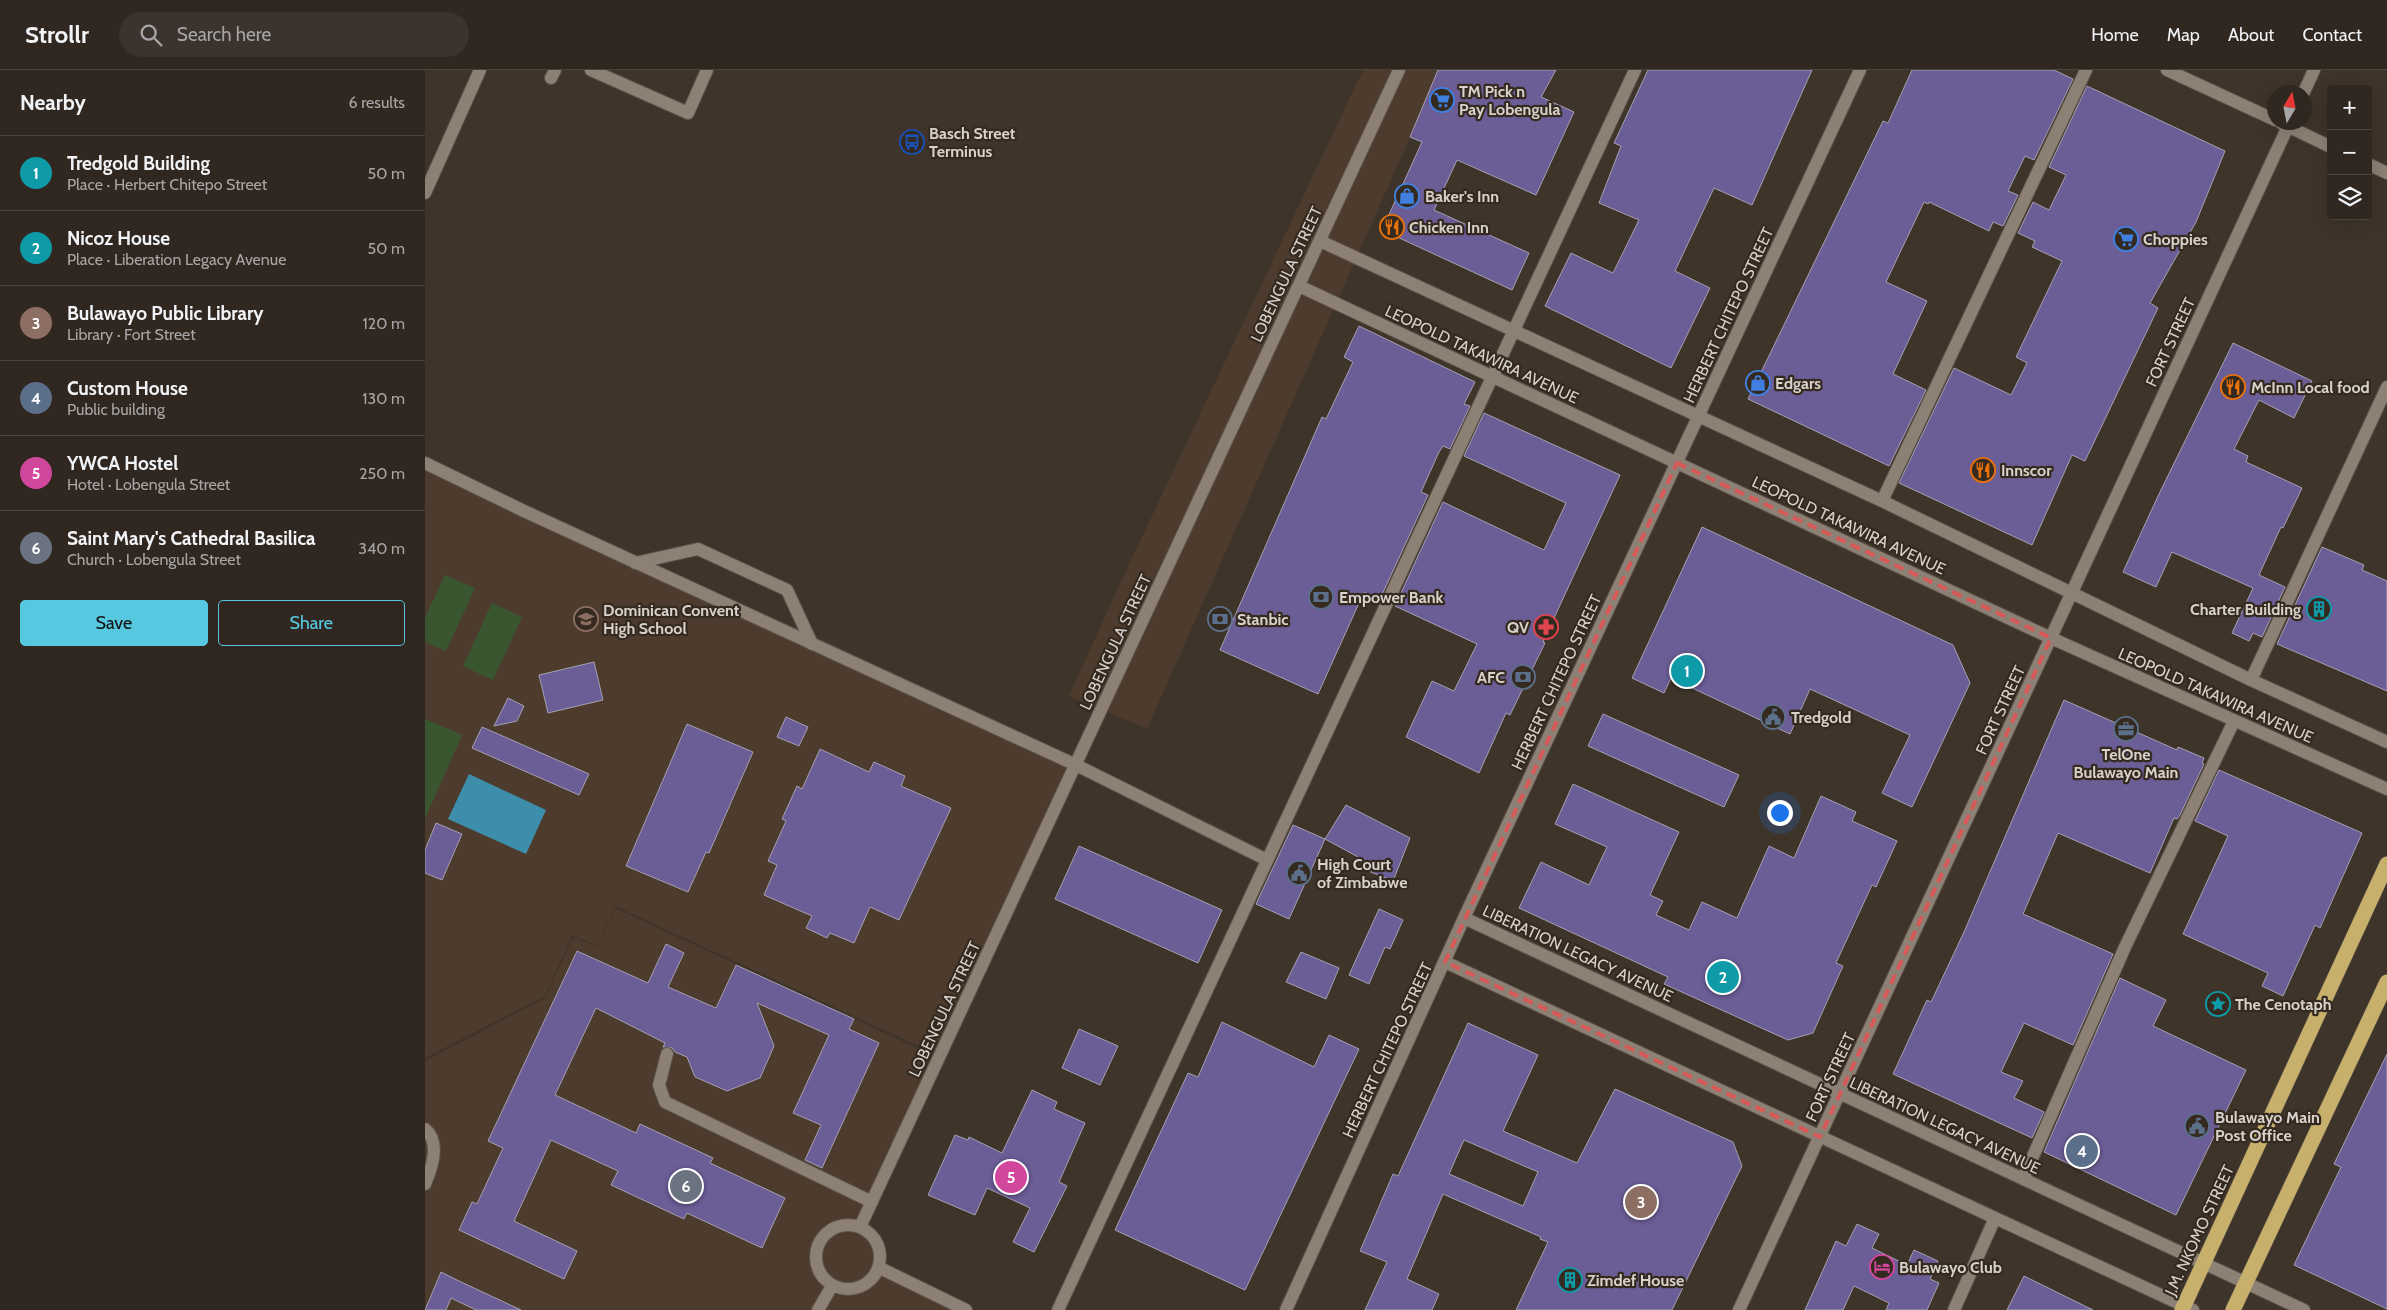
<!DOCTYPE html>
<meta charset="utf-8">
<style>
body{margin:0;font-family:Cabin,sans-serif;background:#3b332d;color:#f1f3f6}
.controls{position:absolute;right:15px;top:15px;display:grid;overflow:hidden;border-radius:5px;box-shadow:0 5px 20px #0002}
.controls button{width:45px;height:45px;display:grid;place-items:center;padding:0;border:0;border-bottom:1px solid #4a443e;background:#2f2720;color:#f1f3f6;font:25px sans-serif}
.compass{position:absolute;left:1842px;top:15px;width:45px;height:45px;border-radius:50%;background:#2f2720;box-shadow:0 5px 20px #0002;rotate:10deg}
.you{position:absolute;left:1354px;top:742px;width:18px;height:18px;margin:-12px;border:4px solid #fff;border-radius:50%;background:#1a73e8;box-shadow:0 0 0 8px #1a73e833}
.badge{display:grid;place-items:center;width:32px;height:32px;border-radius:50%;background:#56c9e1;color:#fff;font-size:16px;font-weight:700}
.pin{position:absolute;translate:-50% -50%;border:2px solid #fff;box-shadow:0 1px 5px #0006}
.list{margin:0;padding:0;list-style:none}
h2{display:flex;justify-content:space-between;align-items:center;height:65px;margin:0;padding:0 20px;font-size:21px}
h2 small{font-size:16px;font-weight:400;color:#a7a5a5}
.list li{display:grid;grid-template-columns:32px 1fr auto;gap:15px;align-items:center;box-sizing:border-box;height:75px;padding:0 20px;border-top:1px solid #4a443e}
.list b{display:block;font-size:19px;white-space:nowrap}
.list p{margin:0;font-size:16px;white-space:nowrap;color:#a7a5a5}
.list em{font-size:16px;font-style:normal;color:#a7a5a5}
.actions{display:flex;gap:10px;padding:15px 20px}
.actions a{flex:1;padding:11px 0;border:1px solid #56c9e1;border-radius:5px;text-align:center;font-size:18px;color:#56c9e1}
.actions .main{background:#56c9e1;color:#111}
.icon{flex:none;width:28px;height:28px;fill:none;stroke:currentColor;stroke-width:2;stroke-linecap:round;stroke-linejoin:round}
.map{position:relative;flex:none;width:1962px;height:1240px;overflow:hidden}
header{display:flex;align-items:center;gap:30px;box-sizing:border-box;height:70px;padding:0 25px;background:#2f2720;border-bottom:1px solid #4a443e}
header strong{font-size:24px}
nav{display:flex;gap:28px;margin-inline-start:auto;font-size:18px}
.search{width:350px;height:45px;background:#3b332d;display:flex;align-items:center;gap:12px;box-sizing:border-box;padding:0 18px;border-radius:28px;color:#a7a5a5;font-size:19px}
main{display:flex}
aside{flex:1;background:#2f2720}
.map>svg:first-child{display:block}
</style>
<header>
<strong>Strollr</strong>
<div class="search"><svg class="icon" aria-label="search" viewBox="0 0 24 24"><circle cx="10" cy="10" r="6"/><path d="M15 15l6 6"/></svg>Search here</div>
<nav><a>Home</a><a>Map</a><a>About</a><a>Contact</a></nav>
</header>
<main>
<aside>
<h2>Nearby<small>6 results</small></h2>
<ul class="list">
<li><span class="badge" style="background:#0f9aa8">1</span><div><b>Tredgold Building</b><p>Place · Herbert Chitepo Street</p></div><em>50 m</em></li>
<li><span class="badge" style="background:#0f9aa8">2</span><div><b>Nicoz House</b><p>Place · Liberation Legacy Avenue</p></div><em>50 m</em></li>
<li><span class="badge" style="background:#8d6e63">3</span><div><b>Bulawayo Public Library</b><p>Library · Fort Street</p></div><em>120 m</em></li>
<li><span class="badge" style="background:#5c6f8a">4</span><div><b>Custom House</b><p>Public building</p></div><em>130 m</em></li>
<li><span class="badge" style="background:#d1479c">5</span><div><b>YWCA Hostel</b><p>Hotel · Lobengula Street</p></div><em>250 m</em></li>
<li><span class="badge" style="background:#6b7280">6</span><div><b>Saint Mary's Cathedral Basilica</b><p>Church · Lobengula Street</p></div><em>340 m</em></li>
</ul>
<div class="actions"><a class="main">Save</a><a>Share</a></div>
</aside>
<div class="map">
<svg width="1962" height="1240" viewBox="0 0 1962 1240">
<rect width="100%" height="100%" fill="#3f342a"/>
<path fill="#4d3c2d" d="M938 0H1015L722 659 644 626 690 524Z
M0 400 644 699 509 983 190 836 172 876 147 865 120 926 0 988Z
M190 838 511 987 435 1160 444 1166 451 1175 453 1186 449 1199 534 1240H0V991L120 928 148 867 172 877Z"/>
<path fill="#3a5631" d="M20 505 50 518 21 581 0 572V548Z
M67 533 97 547 68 610 38 596Z
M0 649 37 665 0 749Z"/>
<path fill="#3c8eab" d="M44 704 121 740 101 784 23 749Z"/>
<path fill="#6b5d96" stroke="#a4a1b1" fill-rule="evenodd" d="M1013 0H1131L1116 27 1149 42 1111 125 1032 90 1009 140 1104 183 1087 220 957 160 997 72 985 67Z
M1223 0H1387L1327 135 1289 118 1250 201 1285 218 1246 298 1120 236 1146 183 1188 203 1214 150 1174 133 1196 76 1189 73Z
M1487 0H1629L1648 9 1609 90 1600 86 1583 121 1593 125 1578 156 1568 152 1564 161 1504 132 1503 134 1499 132 1461 212 1502 231 1468 304 1501 320 1464 396 1323 329 1458 51 1463 53Z
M1662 16 1800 81 1771 152 1725 233 1733 238 1660 391 1647 385 1607 475 1474 413 1529 298 1586 325 1602 293 1591 287 1637 191 1607 177 1610 171 1593 163 1608 132 1624 140 1641 105 1624 97Z
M934 256 1050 312 1039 334 1045 336 1025 379 1018 376 1014 382 996 422 1003 425 955 529 939 522 893 624 795 580 897 347 901 349 928 292 919 287Z
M1808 273 1887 311 1869 348 1834 330 1809 379 1823 386 1821 392 1877 418 1858 458 1856 457 1834 505 1860 517 1837 567 1828 563 1824 571 1807 563 1828 518 1747 482 1731 517 1698 502 1734 424Z
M1059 343 1195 405 1118 572 1120 573 1085 645 1081 643 1054 703 981 667 1007 611 1029 621 1052 574 970 536 1018 432 1119 480 1141 433 1039 386Z
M1277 457 1528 575 1545 613 1487 737 1457 723 1485 665 1385 619 1365 664 1246 608 1239 623 1207 608Z
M1897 477 1939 495 1937 500 1962 511V621L1852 574Z
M169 592 178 630 123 643 114 605Z
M83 628 99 636 92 651 69 656Z
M1639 630 1752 680 1753 677 1779 688 1777 693 1779 694 1755 745 1752 749 1749 748 1725 803 1633 763 1598 844 1688 884 1648 975 1599 953 1576 1002 1598 1011 1589 1028 1619 1042 1607 1068 1468 1004 1502 930 1506 932 1539 862Z
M1178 644 1314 705 1299 737 1163 676Z
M361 647 383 657 374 676 352 667Z
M262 654 328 682 284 783 281 782 263 822 201 796Z
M57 657 164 704 154 725 47 678Z
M395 679 444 702 449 692 480 706 476 716 526 738 474 850 445 837 429 873 405 863 402 868 381 858 387 846 339 825 352 795 343 791 361 751 357 749 372 716 377 719Z
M1794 700 1937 763 1895 858 1890 855 1858 926 1837 916 1843 903 1758 864 1803 766 1770 751Z
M1148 714 1254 762 1225 825 1238 831 1231 845 1264 860 1277 832 1312 848 1344 776 1369 788 1396 726 1431 742 1427 751 1472 771 1451 817 1447 815 1411 893 1418 896 1388 963 1363 970 1239 914 1243 907 1094 838 1116 792 1164 815 1182 777 1130 754Z
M921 735 985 768 968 811 941 800 944 793 900 769Z
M11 753 37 764 17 810 0 803V780Z
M868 755 900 769 864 849 831 834Z
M654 776 797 840 773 893 630 829Z
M954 839 978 850 965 879 960 877 944 914 924 905Z
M241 874 259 883 243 917 291 938 311 895 429 949 424 959 454 973 397 1098 380 1090 396 1055 368 1043 404 965 332 933 349 976 335 1008 302 1021 270 1007 262 987 250 982 247 978 238 977 240 973 171 938 130 1025 211 1063 215 1054 288 1088 285 1093 360 1128 337 1178 262 1143 259 1149 186 1115 193 1101 126 1070 89 1151 152 1181 139 1209 34 1160 47 1132 52 1134 78 1078 63 1071 152 881 223 913Z
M876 882 914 898 901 929 861 912Z
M1695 908 1741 930 1728 956 1821 1000 1751 1145 1619 1082Z
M797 952 889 997 904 965 934 979 820 1220 690 1160 763 1003 773 1007Z
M1043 953 1113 985 1078 1061 1152 1093 1190 1019 1308 1072 1317 1096 1247 1240H1091L1123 1172 1115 1169 1116 1167 1018 1124 982 1209 1014 1224 1007 1240H940L962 1192 935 1181 968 1104 973 1106ZM1039 1070 1113 1102 1098 1136 1024 1104Z
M654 959 693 976 675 1015 637 998Z
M1962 984V1239L1869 1195 1916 1097 1909 1094Z
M607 1020 632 1032 629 1039 660 1053 634 1112 642 1116 609 1182 588 1172 605 1138 562 1118 550 1145 503 1125 530 1065 543 1070 544 1067 577 1083Z
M1432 1154 1454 1164 1447 1178 1482 1195 1489 1180 1513 1191 1505 1209 1514 1213 1502 1240H1461L1464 1233 1429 1216 1418 1240H1380L1411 1171 1421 1176Z
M16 1202 34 1211 96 1240H51L26 1228 21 1240H0Z
M1599 1206 1668 1240H1582Z"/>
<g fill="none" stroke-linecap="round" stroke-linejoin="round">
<defs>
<path id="minor" d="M166 0 263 43 282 0
M1742 0 1850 50
M126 8 130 0
M1879 22 1889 0
M1856 53 1906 77
M1943 94 1962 103
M0 123 55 0
M895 171 1457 431 1826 610 1962 672
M874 216 1626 568 1962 719
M0 393 99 441 651 695 842 790
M1457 431 1661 0
M210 493 273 479 362 520 387 574
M1826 610 1962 317
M1039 848 1879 1240
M1020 892 1768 1240
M242 984 234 1015 240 1032 447 1132
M0 1059C16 1072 7 1098 0 1114
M1598 1109 1700 877 1809 651
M391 1187a32 32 0 1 1 64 0a32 32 0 1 1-64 0Z
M435 1157 974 0
M455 1198 541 1240
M393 1240 407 1216
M633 1240 1210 0
M861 1240 1039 848 1435 0
M1314 1240 1865 52
M1529 1240 1570 1148"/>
<path id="highway" d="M1757 1240 1962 794
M1808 1240 1962 912"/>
</defs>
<use href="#minor" stroke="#5b5249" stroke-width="14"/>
<use href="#highway" stroke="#5b5249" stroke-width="16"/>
<use href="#minor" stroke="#8d8075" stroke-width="12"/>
<use href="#highway" stroke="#c7af6c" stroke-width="15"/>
</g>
<path fill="none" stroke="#d75a59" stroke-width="4" stroke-dasharray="10 6" stroke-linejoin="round" d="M1252 393 1626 568 1395 1067 1020 892Z"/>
<defs>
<symbol id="supermarket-ring" viewBox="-11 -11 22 22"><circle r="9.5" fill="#352a20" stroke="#3f7fe0" stroke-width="1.5"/><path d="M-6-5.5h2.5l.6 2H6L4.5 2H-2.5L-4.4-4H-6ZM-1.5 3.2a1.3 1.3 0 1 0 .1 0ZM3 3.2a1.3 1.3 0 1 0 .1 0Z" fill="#3f7fe0"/></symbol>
<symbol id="bus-ring" viewBox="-11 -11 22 22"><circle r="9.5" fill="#352a20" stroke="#1a4fb4" stroke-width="1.5"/><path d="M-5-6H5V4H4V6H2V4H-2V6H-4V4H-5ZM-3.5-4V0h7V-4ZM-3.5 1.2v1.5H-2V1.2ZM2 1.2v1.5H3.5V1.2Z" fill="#1a4fb4"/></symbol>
<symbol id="shop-ring" viewBox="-11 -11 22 22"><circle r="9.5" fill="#352a20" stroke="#3f7fe0" stroke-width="1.5"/><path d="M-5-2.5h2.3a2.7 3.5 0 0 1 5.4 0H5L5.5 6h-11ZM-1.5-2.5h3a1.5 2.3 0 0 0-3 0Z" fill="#3f7fe0"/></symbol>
<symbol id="restaurant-ring" viewBox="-11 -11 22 22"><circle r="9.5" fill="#352a20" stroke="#e8710a" stroke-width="1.5"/><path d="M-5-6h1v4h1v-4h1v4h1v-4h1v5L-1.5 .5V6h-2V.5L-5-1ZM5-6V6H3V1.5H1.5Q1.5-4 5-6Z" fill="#e8710a"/></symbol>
<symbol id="bank-ring" viewBox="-11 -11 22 22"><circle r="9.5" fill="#352a20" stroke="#5c6f8a" stroke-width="1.5"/><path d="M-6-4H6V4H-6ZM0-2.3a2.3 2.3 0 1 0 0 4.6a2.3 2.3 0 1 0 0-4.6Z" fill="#5c6f8a"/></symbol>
<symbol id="building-ring" viewBox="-11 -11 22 22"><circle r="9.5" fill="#352a20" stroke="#0f9aa8" stroke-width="1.5"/><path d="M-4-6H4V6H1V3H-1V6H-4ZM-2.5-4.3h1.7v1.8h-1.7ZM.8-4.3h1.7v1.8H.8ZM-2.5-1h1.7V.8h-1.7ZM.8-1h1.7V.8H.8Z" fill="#0f9aa8"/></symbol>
<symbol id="school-ring" viewBox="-11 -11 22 22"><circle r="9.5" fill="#352a20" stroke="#8d6e63" stroke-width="1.5"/><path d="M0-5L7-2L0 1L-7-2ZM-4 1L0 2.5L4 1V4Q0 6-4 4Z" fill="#8d6e63"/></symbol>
<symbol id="pharmacy-ring" viewBox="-11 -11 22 22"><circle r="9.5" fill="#352a20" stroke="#e0444e" stroke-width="1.5"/><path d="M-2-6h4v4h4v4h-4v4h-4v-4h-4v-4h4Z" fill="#e0444e"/></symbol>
<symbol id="civic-ring" viewBox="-11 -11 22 22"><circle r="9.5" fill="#352a20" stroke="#5c6f8a" stroke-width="1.5"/><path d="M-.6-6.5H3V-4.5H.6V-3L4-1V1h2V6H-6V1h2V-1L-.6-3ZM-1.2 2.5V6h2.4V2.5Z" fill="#5c6f8a"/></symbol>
<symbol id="office-ring" viewBox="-11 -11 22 22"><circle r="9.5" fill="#352a20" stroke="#5c6f8a" stroke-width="1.5"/><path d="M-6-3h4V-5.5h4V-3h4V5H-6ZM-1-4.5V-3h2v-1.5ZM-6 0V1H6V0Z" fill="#5c6f8a"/></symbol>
<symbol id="sight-ring" viewBox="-11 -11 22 22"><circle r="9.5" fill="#352a20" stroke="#0f9aa8" stroke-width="1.5"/><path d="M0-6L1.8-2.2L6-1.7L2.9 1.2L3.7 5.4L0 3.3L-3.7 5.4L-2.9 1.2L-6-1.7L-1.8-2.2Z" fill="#0f9aa8"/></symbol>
<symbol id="hotel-ring" viewBox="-11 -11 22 22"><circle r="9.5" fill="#352a20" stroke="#d1479c" stroke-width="1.5"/><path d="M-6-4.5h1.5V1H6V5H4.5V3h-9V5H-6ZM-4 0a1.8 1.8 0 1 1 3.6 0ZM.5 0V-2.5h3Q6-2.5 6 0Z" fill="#d1479c"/></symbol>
</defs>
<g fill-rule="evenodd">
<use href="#supermarket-ring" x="1003" y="16" width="28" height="28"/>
<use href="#bus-ring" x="473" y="58" width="28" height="28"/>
<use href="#shop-ring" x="968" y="112" width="28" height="28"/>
<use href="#restaurant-ring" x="953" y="143" width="28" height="28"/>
<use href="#supermarket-ring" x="1687" y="155" width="28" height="28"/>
<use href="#shop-ring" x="1319" y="299" width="28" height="28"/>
<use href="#restaurant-ring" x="1794" y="303" width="28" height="28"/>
<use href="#restaurant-ring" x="1544" y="386" width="28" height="28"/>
<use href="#bank-ring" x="882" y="513" width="28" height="28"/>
<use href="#building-ring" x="1880" y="525" width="28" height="28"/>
<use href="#school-ring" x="147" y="535" width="28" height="28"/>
<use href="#bank-ring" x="781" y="535" width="28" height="28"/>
<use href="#pharmacy-ring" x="1107" y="543" width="28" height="28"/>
<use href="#bank-ring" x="1084" y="593" width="28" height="28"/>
<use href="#civic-ring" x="1334" y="633" width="28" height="28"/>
<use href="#office-ring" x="1687" y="645" width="28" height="28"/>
<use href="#civic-ring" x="860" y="789" width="28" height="28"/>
<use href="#sight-ring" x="1779" y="920" width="28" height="28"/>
<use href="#civic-ring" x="1758" y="1042" width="28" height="28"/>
<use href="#hotel-ring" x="1443" y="1183" width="28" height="28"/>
<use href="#building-ring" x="1131" y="1196" width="28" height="28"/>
</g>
<g text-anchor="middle" stroke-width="4.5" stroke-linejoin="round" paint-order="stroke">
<g font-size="16" font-weight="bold" fill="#d8d0ca" stroke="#352a20" text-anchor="start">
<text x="1034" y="27">TM Pick n<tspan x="1034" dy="18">Pay Lobengula</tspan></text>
<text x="504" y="69">Basch Street<tspan x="504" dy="18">Terminus</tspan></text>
<text x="1000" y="132">Baker's Inn</text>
<text x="984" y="163">Chicken Inn</text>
<text x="1718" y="175">Choppies</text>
<text x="1350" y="319">Edgars</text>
<text x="1826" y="323">McInn Local food</text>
<text x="1576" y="406">Innscor</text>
<text x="914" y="533">Empower Bank</text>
<text x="1876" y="545" text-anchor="end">Charter Building</text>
<text x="178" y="546">Dominican Convent<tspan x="178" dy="18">High School</tspan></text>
<text x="812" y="555">Stanbic</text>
<text x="1104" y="563" text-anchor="end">QV</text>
<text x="1080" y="613" text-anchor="end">AFC</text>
<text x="1366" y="653">Tredgold</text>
<text x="1701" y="690" text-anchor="middle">TelOne<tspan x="1701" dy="18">Bulawayo Main</tspan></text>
<text x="892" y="800">High Court<tspan x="892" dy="18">of Zimbabwe</tspan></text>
<text x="1810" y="940">The Cenotaph</text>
<text x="1790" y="1053">Bulawayo Main<tspan x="1790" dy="18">Post Office</tspan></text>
<text x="1474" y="1203">Bulawayo Club</text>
<text x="1162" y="1216">Zimdef House</text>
</g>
<g font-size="16" fill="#d8d0ca" stroke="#352a20">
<text transform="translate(861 204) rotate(-65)" y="6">LOBENGULA STREET</text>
<text transform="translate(1303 245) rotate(-65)" y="6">HERBERT CHITEPO STREET</text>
<text transform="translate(1745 272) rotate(-65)" y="6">FORT STREET</text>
<text transform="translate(1057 284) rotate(25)" y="6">LEOPOLD TAKAWIRA AVENUE</text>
<text transform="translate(1424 455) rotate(25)" y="6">LEOPOLD TAKAWIRA AVENUE</text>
<text transform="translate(690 572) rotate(-65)" y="6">LOBENGULA STREET</text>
<text transform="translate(1131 612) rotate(-65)" y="6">HERBERT CHITEPO STREET</text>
<text transform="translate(1791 625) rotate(24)" y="6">LEOPOLD TAKAWIRA AVENUE</text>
<text transform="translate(1575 640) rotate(-65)" y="6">FORT STREET</text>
<text transform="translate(1153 883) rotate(25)" y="6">LIBERATION LEGACY AVENUE</text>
<text transform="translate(519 939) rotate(-65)" y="6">LOBENGULA STREET</text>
<text transform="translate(962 980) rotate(-65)" y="6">HERBERT CHITEPO STREET</text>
<text transform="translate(1405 1007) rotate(-65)" y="6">FORT STREET</text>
<text transform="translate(1520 1055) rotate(25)" y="6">LIBERATION LEGACY AVENUE</text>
<text transform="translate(1774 1160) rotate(-65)" y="6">J.M. NKOMO STREET</text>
</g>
</g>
</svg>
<div class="controls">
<button>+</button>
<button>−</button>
<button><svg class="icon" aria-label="layers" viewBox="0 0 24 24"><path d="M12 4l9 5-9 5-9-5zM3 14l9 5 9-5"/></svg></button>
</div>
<svg class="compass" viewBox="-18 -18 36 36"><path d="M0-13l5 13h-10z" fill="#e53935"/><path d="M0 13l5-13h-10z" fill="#a7a5a5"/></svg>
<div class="you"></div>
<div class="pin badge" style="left:1262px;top:601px;background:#0f9aa8">1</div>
<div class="pin badge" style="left:1298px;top:907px;background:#0f9aa8">2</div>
<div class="pin badge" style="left:1216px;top:1132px;background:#8d6e63">3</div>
<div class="pin badge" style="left:1657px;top:1081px;background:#5c6f8a">4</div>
<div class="pin badge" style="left:586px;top:1107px;background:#d1479c">5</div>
<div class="pin badge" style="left:261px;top:1116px;background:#6b7280">6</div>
</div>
</main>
